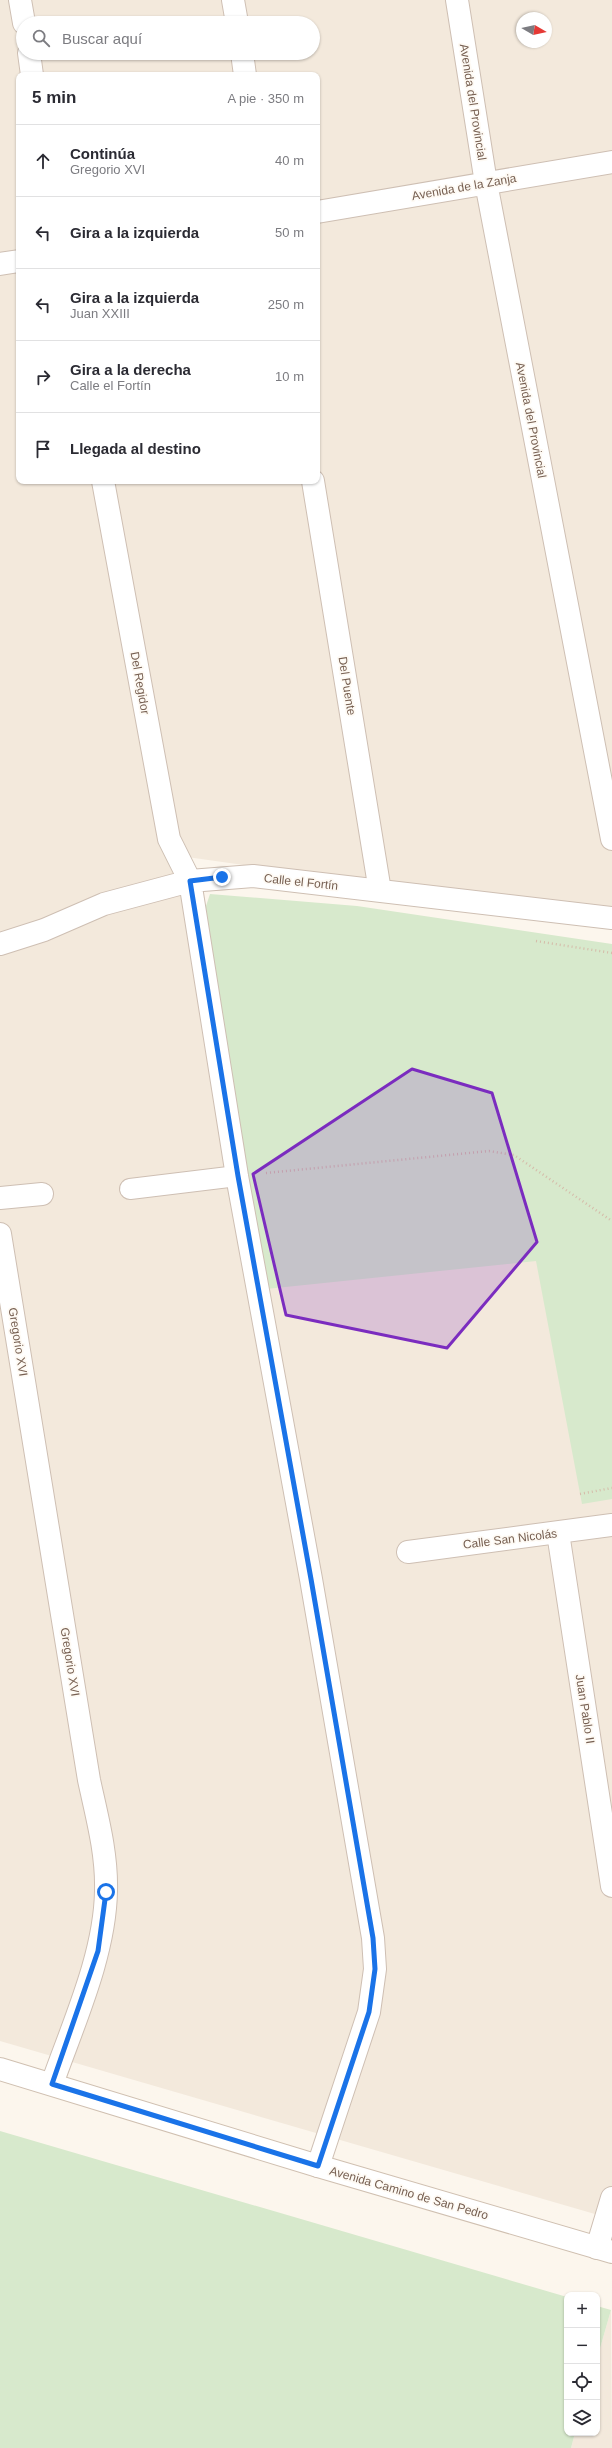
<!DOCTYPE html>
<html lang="es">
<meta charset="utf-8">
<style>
body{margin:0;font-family:Helvetica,sans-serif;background:#f7f7f7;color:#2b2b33}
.controls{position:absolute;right:12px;bottom:12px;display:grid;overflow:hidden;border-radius:8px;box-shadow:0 1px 3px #0004}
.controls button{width:36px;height:36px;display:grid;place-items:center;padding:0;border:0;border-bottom:1px solid #e1e1e2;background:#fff;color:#2b2b33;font:20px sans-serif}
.compass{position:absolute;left:516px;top:12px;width:36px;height:36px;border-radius:50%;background:#fff;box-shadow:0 1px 3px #0004;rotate:99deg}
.stop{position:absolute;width:12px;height:12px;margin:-9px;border:3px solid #1a73e8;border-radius:50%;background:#fff}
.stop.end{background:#1a73e8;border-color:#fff;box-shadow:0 1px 4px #0008}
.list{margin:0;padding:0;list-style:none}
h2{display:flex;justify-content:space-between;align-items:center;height:52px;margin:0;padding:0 16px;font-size:17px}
h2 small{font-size:13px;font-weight:400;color:#7c7c81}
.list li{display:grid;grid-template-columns:26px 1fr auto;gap:12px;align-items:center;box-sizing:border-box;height:72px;padding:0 16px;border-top:1px solid #e1e1e2}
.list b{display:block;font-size:15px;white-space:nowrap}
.list p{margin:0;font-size:13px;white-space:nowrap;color:#7c7c81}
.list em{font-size:13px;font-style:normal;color:#7c7c81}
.icon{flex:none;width:22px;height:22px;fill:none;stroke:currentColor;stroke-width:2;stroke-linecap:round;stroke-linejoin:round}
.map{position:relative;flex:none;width:612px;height:2448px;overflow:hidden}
.search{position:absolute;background:#fff;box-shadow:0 1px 3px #0004;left:16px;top:16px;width:304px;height:44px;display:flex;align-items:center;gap:10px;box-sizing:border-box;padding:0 14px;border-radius:22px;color:#7c7c81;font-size:15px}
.panel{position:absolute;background:#fff;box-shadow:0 1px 3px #0004;left:16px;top:72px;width:304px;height:412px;border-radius:8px}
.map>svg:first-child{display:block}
</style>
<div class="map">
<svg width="612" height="2448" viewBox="0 0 612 2448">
<rect width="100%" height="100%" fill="#fcf6ed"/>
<path fill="#f3e9dc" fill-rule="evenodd" d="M0 0H612V917L187 857 194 938 612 983V2219L0 2041ZM522 18H546V42H522ZM23 23H313V53H23ZM19 75H317V481H19Z
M611 2310 612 2448H571L575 2433H597V2359Z"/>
<path fill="#d7e9cc" d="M210 894 357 906 612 944V1499L582 1504 536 1261 266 1289 205 909Z
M0 2131 567 2297V2433H575L571 2448H0Z
M597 2306 611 2310 597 2359Z"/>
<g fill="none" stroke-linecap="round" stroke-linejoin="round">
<defs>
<path id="lane" d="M130 1189 237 1176"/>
<path id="street" d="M20 0 24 23
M233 0 237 23
M457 0 486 183 612 839
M29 53 32 75
M242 53 245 75
M317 212 612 162
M0 264 19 261
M103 481 169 839 190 881 237 1176 311 1579 373 1938 375 1969 369 2012 318 2166
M313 481 380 891
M0 944 44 930 104 904 190 881 253 876 612 918
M0 1198 42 1194
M0 1234 89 1780C97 1817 107 1853 106 1891 105 1955 73 2024 52 2084
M558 1533 612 1886
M408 1552 612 1525
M597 2248 612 2198"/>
<path id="secondary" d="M0 2069 318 2166 612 2252"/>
</defs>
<use href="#lane" stroke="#cebfb3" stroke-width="22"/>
<use href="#street" stroke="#cebfb3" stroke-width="24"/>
<use href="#secondary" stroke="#d0c0b1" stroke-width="24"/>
<path stroke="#d5bba9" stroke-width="2.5" stroke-dasharray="1 3" stroke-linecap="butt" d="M536 941 612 953
M266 1173 489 1151 514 1155 612 1221
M580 1494 612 1488"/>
<use href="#lane" stroke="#fff" stroke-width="20"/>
<use href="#street" stroke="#fff" stroke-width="22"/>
<use href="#secondary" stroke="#fff" stroke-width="22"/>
</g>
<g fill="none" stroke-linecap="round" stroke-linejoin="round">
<path stroke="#1a73e8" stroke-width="5" d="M106 1892 98 1951 52 2084 318 2166 369 2012 375 1969 373 1938 311 1579 238 1176 190 881 222 877"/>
</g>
<path fill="#7b2cbf" fill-opacity="0.2" stroke="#7b2cbf" stroke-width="3" stroke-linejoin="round" d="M412 1069 492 1093 537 1242 447 1348 286 1315 253 1174Z"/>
<g text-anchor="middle" stroke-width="3.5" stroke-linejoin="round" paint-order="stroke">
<g font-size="12" fill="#765f51" stroke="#fefaf4">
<text transform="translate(473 102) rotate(81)" y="4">Avenida del Provincial</text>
<text transform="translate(464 187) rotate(-10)" y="4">Avenida de la Zanja</text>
<text transform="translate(531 420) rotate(79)" y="4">Avenida del Provincial</text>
<text transform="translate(140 683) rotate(80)" y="4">Del Regidor</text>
<text transform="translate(347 686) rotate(81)" y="4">Del Puente</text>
<text transform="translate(301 882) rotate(6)" y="4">Calle el Fortín</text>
<text transform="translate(18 1342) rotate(81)" y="4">Gregorio XVI</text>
<text transform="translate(510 1539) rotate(-7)" y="4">Calle San Nicolás</text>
<text transform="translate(70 1662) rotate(81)" y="4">Gregorio XVI</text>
<text transform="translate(585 1709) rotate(81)" y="4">Juan Pablo II</text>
<text transform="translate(409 2193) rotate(16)" y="4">Avenida Camino de San Pedro</text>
</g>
</g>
</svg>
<div class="controls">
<button>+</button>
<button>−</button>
<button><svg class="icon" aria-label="locate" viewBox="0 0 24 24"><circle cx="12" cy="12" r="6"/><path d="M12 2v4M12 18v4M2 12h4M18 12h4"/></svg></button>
<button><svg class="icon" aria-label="layers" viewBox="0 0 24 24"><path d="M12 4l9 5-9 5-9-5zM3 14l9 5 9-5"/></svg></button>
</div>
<svg class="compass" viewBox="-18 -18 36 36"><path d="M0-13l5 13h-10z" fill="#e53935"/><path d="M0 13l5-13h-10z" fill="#7c7c81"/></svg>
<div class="stop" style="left:106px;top:1892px"></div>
<div class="stop end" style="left:222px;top:877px"></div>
<div class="search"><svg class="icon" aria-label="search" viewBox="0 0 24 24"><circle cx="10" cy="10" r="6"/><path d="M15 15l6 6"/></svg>Buscar aquí</div>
<section class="panel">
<h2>5 min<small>A pie · 350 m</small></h2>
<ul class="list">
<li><svg class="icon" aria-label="ahead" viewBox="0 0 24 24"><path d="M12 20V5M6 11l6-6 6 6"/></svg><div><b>Continúa</b><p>Gregorio XVI</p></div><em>40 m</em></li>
<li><svg class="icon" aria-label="left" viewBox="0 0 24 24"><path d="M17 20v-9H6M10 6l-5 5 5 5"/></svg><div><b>Gira a la izquierda</b></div><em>50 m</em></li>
<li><svg class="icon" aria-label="left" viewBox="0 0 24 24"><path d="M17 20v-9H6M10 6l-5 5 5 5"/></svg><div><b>Gira a la izquierda</b><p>Juan XXIII</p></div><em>250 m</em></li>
<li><svg class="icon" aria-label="right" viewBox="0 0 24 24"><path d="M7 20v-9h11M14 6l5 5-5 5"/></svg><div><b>Gira a la derecha</b><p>Calle el Fortín</p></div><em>10 m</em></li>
<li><svg class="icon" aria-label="arrive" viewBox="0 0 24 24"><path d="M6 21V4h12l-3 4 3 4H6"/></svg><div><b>Llegada al destino</b></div></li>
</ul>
</section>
</div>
